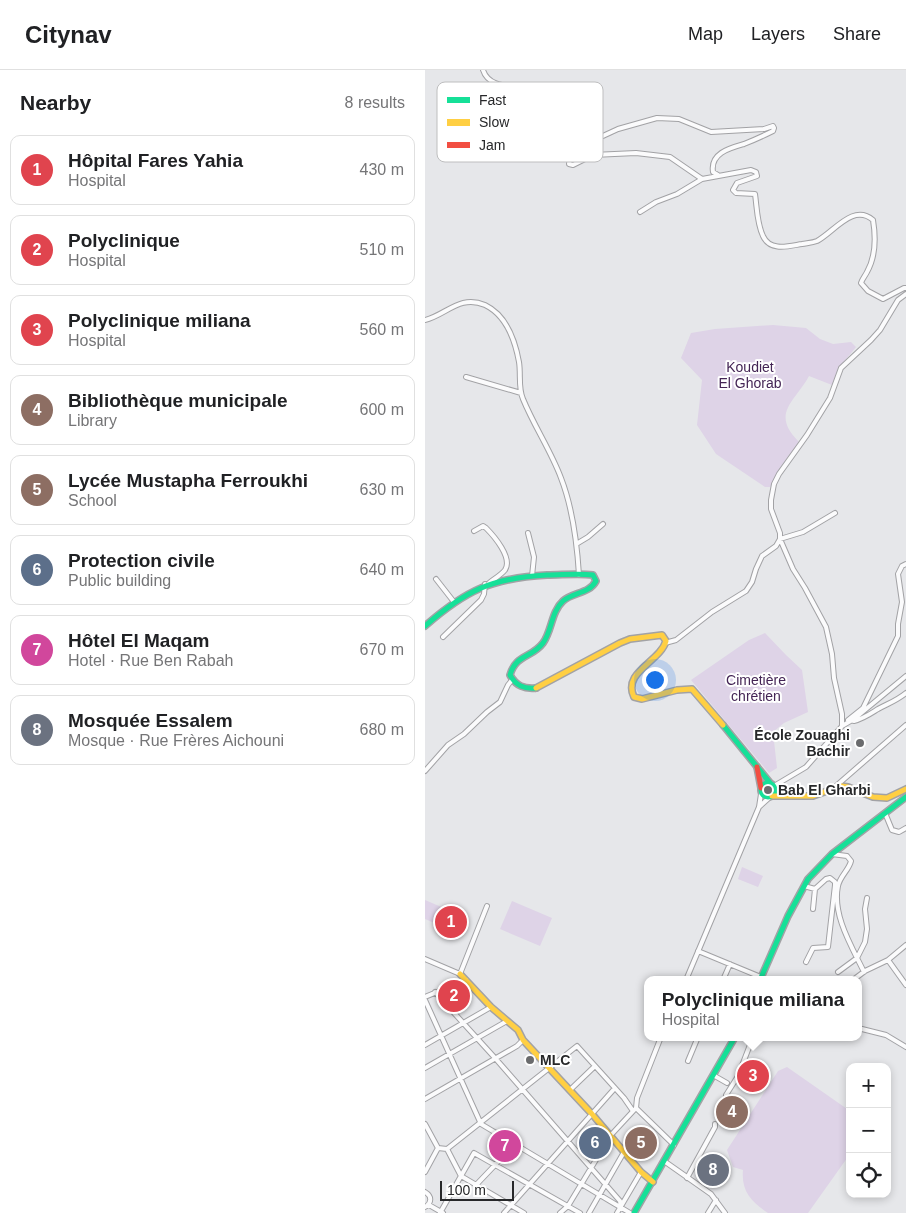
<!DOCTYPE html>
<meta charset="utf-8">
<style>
body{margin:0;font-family:Arial,sans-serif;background:#f2f2f2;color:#202124}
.controls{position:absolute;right:15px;bottom:15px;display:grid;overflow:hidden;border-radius:10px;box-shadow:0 2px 8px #0003}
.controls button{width:45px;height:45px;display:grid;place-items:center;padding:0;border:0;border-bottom:1px solid #e0e0e0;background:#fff;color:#202124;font:25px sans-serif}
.scale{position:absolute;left:15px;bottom:12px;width:74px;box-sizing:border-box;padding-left:5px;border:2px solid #27282a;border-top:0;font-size:14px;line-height:18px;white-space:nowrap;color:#27282a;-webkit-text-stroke:4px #fff;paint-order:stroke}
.you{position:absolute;left:229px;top:609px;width:18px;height:18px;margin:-12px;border:4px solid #fff;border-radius:50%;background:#1a73e8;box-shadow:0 0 0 8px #1a73e833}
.badge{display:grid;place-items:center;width:32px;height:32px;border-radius:50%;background:#b45309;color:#fff;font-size:16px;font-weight:700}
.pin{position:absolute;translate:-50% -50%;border:2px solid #fff;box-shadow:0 1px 5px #0006}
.popup{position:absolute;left:219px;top:906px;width:218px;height:65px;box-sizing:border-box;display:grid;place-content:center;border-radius:10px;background:#fff;filter:drop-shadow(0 1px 4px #0005);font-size:16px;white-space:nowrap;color:#757577}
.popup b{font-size:19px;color:#202124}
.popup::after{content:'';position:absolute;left:50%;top:100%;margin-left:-10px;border:10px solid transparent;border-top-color:#fff}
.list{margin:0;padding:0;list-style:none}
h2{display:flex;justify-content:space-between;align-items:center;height:65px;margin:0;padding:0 20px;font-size:21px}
h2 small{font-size:16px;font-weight:400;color:#757577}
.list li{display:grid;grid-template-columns:32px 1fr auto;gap:15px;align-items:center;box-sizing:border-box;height:70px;margin:0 10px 10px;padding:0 10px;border:1px solid #e0e0e0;border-radius:10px}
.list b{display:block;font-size:19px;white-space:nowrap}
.list p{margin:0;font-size:16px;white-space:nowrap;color:#757577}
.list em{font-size:16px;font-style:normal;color:#757577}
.icon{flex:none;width:28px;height:28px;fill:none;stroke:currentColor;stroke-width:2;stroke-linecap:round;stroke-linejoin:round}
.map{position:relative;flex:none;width:481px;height:1143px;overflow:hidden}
header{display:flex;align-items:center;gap:30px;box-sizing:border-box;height:70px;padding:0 25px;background:#fff;border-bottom:1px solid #e0e0e0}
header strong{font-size:24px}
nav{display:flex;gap:28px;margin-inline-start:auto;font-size:18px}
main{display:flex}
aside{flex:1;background:#fff}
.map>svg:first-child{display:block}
</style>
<header>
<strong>Citynav</strong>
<nav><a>Map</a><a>Layers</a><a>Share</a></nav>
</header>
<main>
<aside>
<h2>Nearby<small>8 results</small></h2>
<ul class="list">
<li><span class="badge" style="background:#e0444e">1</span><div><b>Hôpital Fares Yahia</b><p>Hospital</p></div><em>430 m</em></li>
<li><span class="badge" style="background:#e0444e">2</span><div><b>Polyclinique</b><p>Hospital</p></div><em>510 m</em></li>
<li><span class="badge" style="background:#e0444e">3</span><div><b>Polyclinique miliana</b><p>Hospital</p></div><em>560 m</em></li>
<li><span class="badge" style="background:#8d6e63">4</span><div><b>Bibliothèque municipale</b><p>Library</p></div><em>600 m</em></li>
<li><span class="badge" style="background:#8d6e63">5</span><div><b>Lycée Mustapha Ferroukhi</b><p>School</p></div><em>630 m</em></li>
<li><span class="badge" style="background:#5c6f8a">6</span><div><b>Protection civile</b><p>Public building</p></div><em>640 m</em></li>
<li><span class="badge" style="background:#d1479c">7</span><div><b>Hôtel El Maqam</b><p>Hotel · Rue Ben Rabah</p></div><em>670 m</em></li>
<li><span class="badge" style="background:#6b7280">8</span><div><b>Mosquée Essalem</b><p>Mosque · Rue Frères Aichouni</p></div><em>680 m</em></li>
</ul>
</aside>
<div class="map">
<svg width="481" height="1143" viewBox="0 0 481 1143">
<rect width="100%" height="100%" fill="#e6e7ea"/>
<path fill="#ded3e7" d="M348 255 381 258 395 269 408 274 426 272 431 277 413 299 407 315 384 306C370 332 345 343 374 372L357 395 345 417H340L291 384 272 355 277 310 256 288 266 263 290 259Z
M340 563 361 585 377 600 383 642 359 653 348 662 352 698 344 703 266 610 324 570Z
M317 797 338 806 333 817 313 809Z
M0 830 21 839 14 855 0 849Z
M87 831 127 848 115 876 75 859Z
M362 997 425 1041V1084L383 1143H343C327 1132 316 1122 318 1100L308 1097 302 1080 353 1001Z"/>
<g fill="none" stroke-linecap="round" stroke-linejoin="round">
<defs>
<path id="street" d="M58 0C65 23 100 13 117 24 138 39 140 55 152 75L167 71 193 59 232 48 254 49 286 62 339 59 348 56 349 58 348 61C338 66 329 70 319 74 305 78 285 83 288 102L293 105
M147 67 144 94 148 95 168 85 211 83 245 87 277 109 326 100 331 102 332 106 312 113 308 120 311 123 330 124C332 138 332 154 338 166 345 182 364 176 377 174 382 173 387 173 392 171 409 162 428 133 448 150 451 168 451 186 442 202 440 206 437 209 436 213L443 221 458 229 479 218H481
M215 142 231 132 252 124 277 109
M0 250C21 245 35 224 60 235 81 245 90 270 94 292 96 304 93 318 98 329 109 356 126 381 136 408 148 439 152 472 154 505
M41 307 96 323
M410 443 378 462 355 469 368 499 380 518 401 557 407 584 409 608 417 644V656L429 649 481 606
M49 461 58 456 61 458C69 466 88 488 80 500 76 505 69 509 64 513
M103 463 109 487 107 506
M153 473 163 467 178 454
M11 509 29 532
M18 567 56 530 59 524 60 514
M240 573 251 570 287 542 321 521 327 512 331 499 337 486 351 476 355 469V463L346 439V430L349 414 354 404 382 365 405 328 416 298 446 270 455 260 473 230 481 224
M423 650 438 638 473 566V554L477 532 473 504 477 496 481 494
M429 651C438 649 445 644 453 639 464 633 471 631 481 623
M0 701 23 675 39 664 62 642 75 632 83 615 87 610
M349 716 381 697 418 655
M411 716 481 655
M334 737 345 727
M460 743 467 760 474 762 481 758
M407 784 422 786 426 791C424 800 415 806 413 816 407 845 427 877 439 902
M379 816 390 819 401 809 405 808 410 812V815L403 877 388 878 381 892
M388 839 390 819
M273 881 343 910
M0 889 35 904 62 836
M463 890 481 915
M413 902 432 888 440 872 442 859 440 839 442 828
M261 910 334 737 336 724
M298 910 305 894
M428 910 440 901 463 890 481 875
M10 922 70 988 195 1131 196 1136
M0 927 41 910
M0 930 56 1054 205 1143
M433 958 461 965 481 977
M0 975 66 937
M263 991 273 967
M0 998 82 951
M288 1005 302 1013
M145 1020 170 996
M301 1025 313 1006 328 967
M0 1029 92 976 98 970
M211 1038 212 1028 236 967
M211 1038 249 1075
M0 1054 13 1078
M13 1078 22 1079 152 976 199 1028 208 1041
M22 1079 36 1106 99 1143
M239 1091 286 1124 300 1143
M0 1102 13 1078
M262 1108 290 1057V1054
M51 1115 90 1074
M0 1122C7 1126 7 1133 0 1137
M4 1135 18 1143
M15 1143 49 1083 155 1143
M79 1143 190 1018
M135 1143 143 1136 186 1065 211 1038
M164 1143 199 1082
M192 1143 216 1102
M283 1143 291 1130"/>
<path id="fast" d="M0 556C41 520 67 508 122 505 137 505 153 503 168 505L171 511C164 524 148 522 138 531 126 542 127 561 118 573 107 588 91 584 85 605 91 616 99 619 111 618
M298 655 346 714
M336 720a7 7 0 1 1 14 0a7 7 0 1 1-14 0Z
M350 719 367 725
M335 910 363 846 383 809 407 784 481 727
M209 1143 310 967"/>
<path id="slow" d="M111 618 195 573 205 569 237 565 241 571C235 592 197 602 209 627L217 629 252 620 267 619 298 655
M347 726H388L416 716 423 717 448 727 462 728 481 719
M35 904 66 937 93 960 98 970 167 1044 216 1102 228 1112"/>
<path id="jam" d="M332 697 336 718"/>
</defs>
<use href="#street" stroke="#a2a2a5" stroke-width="6"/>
<use href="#fast" stroke="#a2a2a5" stroke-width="8"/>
<use href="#slow" stroke="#a2a2a5" stroke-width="8"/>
<use href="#jam" stroke="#a2a2a5" stroke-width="8"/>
<use href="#street" stroke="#fbfbfc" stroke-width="4"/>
<use href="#fast" stroke="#16e098" stroke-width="5"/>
<use href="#slow" stroke="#ffcf43" stroke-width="5"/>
<use href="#jam" stroke="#f24e42" stroke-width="5"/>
</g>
<g fill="#6a6b6d" stroke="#fff" stroke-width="2">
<circle cx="435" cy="673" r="5"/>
<circle cx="343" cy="720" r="5"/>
<circle cx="105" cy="990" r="5"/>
</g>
<g text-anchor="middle" stroke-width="4" stroke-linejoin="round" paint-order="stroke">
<g font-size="14" fill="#442555" stroke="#fff">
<text x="325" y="302">Koudiet<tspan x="325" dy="16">El Ghorab</tspan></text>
<text x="331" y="615">Cimetière<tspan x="331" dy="16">chrétien</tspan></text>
</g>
<g font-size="14" font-weight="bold" fill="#27282a" stroke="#fff" text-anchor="start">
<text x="425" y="670" text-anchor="end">École Zouaghi<tspan x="425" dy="16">Bachir</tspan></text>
<text x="353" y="725">Bab El Gharbi</text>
<text x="115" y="995">MLC</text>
</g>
</g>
<rect x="12" y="12" width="166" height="80" rx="8" fill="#fff" stroke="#bebebf" stroke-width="1"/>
<rect x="22" y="27" width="23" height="6" fill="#16e098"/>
<rect x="22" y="49" width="23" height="7" fill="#ffcf43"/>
<rect x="22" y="72" width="23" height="6" fill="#f24e42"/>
<g font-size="14" fill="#27282a">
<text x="54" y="35">Fast</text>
<text x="54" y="57">Slow</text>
<text x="54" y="80">Jam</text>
</g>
</svg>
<div class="controls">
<button>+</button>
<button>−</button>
<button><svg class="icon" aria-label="locate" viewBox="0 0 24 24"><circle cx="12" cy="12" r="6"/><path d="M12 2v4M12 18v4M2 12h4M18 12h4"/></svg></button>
</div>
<div class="scale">100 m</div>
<div class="you"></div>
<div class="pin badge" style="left:26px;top:852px;background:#e0444e">1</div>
<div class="pin badge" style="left:29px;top:926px;background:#e0444e">2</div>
<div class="pin badge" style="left:328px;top:1006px;background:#e0444e">3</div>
<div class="popup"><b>Polyclinique miliana</b>Hospital</div>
<div class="pin badge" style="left:307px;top:1042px;background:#8d6e63">4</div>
<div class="pin badge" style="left:216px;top:1073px;background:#8d6e63">5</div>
<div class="pin badge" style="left:170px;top:1073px;background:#5c6f8a">6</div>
<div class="pin badge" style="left:80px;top:1076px;background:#d1479c">7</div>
<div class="pin badge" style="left:288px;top:1100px;background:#6b7280">8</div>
</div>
</main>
